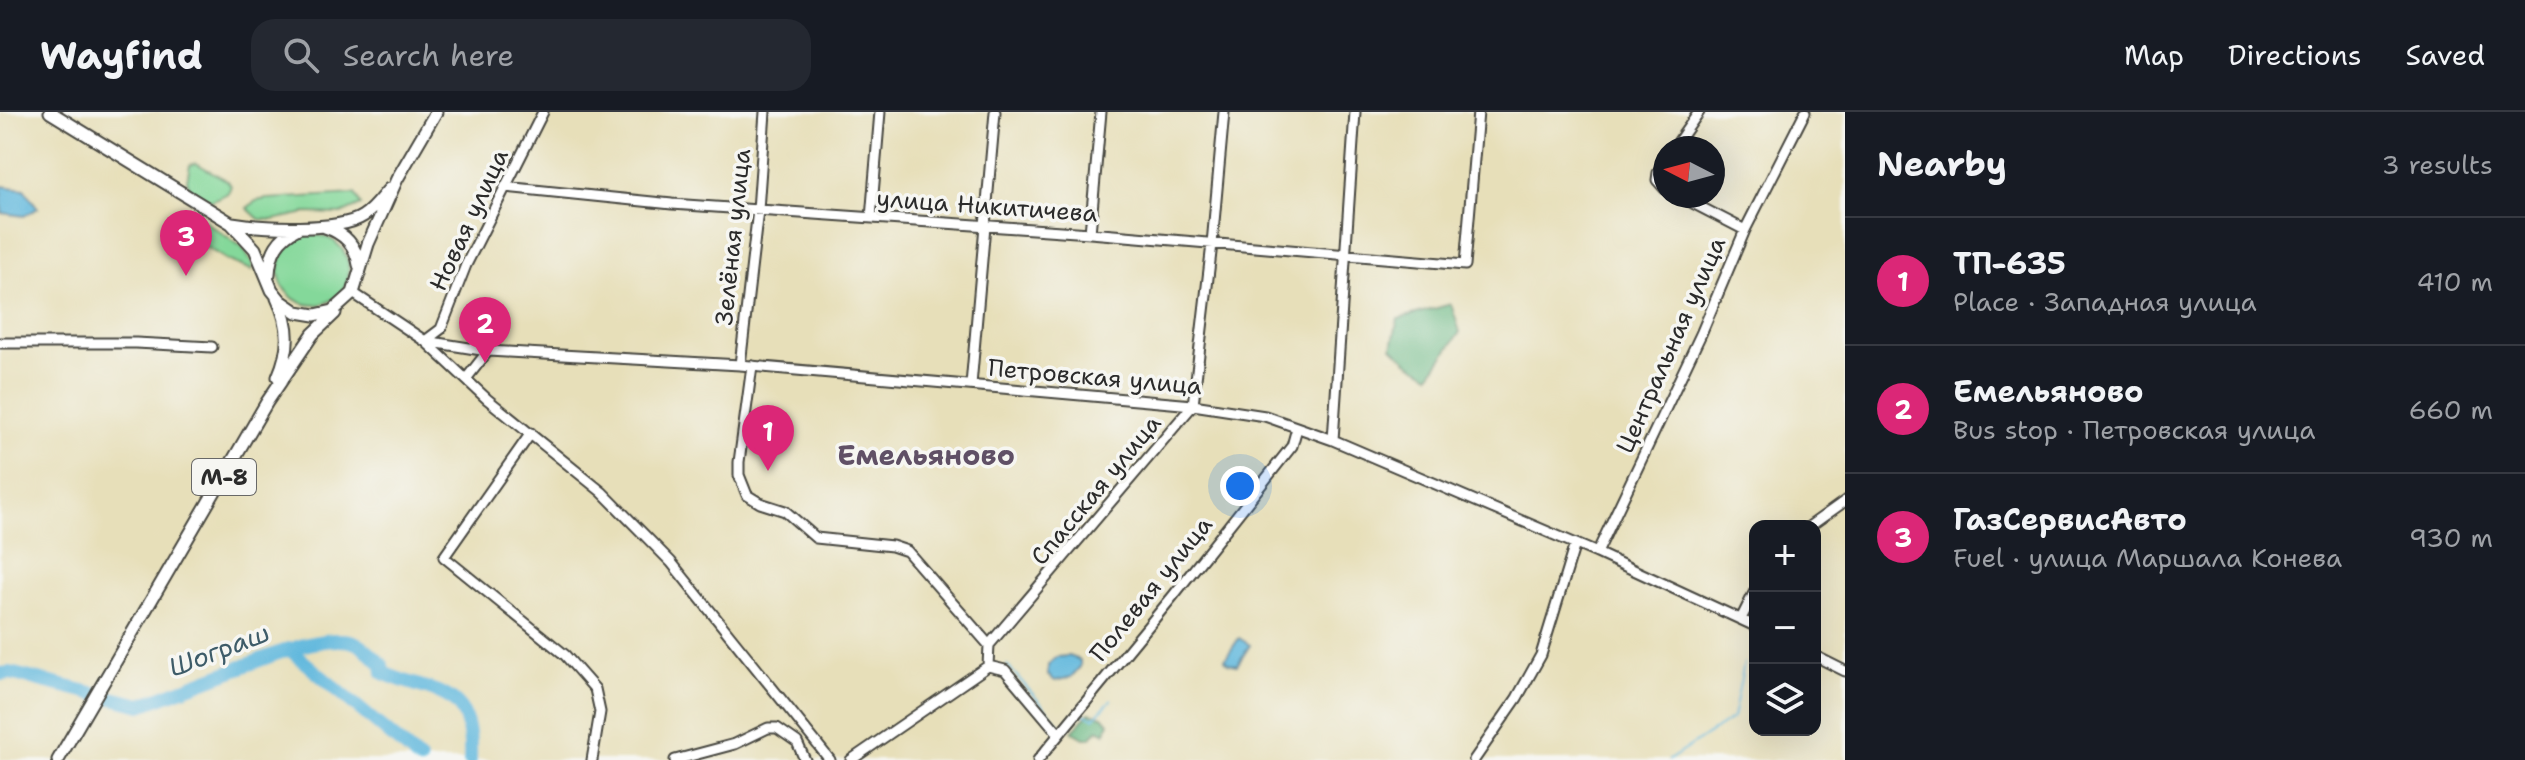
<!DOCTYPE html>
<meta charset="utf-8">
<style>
body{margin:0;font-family:"Shantell Sans",sans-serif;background:#242831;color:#f1f3f6}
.controls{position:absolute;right:24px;bottom:24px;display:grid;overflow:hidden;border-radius:16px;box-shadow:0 8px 32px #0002}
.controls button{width:72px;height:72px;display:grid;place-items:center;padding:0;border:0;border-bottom:2px solid #363941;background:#171b24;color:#f1f3f6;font:40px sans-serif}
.compass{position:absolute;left:1653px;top:24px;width:72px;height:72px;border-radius:50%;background:#171b24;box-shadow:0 8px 32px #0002;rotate:276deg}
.you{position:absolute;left:1240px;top:374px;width:28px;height:28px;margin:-20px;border:6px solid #fff;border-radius:50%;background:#1a73e8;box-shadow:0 0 0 12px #1a73e833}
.badge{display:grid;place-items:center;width:52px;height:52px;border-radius:50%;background:#db2777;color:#fff;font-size:26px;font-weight:700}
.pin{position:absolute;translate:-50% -66px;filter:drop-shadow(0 2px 4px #0008)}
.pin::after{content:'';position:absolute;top:42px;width:28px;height:24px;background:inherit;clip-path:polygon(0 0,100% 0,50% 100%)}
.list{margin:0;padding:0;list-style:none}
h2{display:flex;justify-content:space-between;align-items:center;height:104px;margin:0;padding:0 32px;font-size:34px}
h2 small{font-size:26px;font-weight:400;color:#9ea1a6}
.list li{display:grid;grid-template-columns:52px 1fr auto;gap:24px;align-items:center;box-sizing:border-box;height:128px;padding:0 32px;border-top:2px solid #363941}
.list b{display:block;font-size:30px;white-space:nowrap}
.list p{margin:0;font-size:26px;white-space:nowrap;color:#9ea1a6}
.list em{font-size:26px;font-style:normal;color:#9ea1a6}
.icon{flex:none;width:44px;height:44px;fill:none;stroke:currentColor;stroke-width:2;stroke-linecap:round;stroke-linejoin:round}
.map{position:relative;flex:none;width:1845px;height:648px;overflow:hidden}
header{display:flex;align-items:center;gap:48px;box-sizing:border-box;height:112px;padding:0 40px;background:#171b24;border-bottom:2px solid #363941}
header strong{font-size:38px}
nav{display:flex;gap:44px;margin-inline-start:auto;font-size:28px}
.search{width:560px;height:72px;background:#242831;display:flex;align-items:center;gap:20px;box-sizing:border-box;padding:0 28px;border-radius:24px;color:#9ea1a6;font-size:30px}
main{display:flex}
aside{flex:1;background:#171b24}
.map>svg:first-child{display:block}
</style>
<header>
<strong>Wayfind</strong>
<div class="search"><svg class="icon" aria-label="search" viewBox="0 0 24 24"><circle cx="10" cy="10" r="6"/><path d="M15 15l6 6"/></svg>Search here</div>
<nav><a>Map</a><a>Directions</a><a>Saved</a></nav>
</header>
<main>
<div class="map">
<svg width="1845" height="648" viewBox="0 0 1845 648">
<rect width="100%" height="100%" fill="#f6f6f2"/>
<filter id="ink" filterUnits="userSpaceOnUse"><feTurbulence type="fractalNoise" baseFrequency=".0125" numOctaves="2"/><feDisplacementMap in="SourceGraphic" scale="16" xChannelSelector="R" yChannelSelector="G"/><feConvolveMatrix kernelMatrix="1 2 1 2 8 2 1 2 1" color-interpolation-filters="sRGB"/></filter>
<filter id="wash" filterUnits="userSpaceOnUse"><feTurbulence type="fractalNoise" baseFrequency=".006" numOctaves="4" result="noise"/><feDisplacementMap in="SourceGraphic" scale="32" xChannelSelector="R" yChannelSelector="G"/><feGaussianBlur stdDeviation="1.8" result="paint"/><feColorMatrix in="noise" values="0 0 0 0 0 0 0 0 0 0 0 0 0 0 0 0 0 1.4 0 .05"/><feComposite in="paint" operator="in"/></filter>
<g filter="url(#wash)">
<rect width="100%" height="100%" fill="#e7dfb9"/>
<path fill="#84d89a" stroke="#588262" stroke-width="2" d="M196 51 228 69 231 74 228 81 211 89 190 78 187 68 190 53Z
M355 82 361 93 341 102 306 101 273 108 259 107 247 96 256 89 267 87Z
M180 97 188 98 242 135 253 152 252 158 229 149 175 116 172 110Z
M279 158a35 35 0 1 1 70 0a35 35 0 1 1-70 0Z"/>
<path fill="#6bb882" stroke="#4b7256" stroke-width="2" d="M1451 192 1460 220 1430 263 1408 250 1392 235 1398 207Z
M1089 601 1103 604 1109 611 1105 621 1098 617 1090 626H1084L1072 619Z"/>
<path fill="#60b8dd" stroke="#467284" stroke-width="2" d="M1 74 24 77 38 96 24 104 2 101Z
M1239 526 1250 533 1237 553 1228 551 1225 547Z
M1069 544 1080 548V555L1071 565 1055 569 1048 563V553L1056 545Z"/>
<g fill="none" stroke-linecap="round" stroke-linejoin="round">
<path stroke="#60b8dd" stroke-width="2" d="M1007 553 1060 613
M1081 601 1094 606 1111 588
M1669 648 1733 606 1744 551"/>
<path stroke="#60b8dd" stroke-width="14" d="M290 538C305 531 344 523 358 532 367 537 375 546 382 553L383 561C438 585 473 572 470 648
M0 562 10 561 141 593 289 537 420 648"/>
</g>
</g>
<g filter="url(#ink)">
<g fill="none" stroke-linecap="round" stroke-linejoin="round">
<defs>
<path id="minor" d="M1674 36 1699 0
M1665 50 1658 61 1657 68 1665 77
M505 75 672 92 1090 121 1465 153 1478 0
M1679 84 1745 118
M871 106 880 0
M1090 121 1101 0
M353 181 425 229 488 239 740 253 1193 293 1265 304 1333 328 1597 441 1755 514
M425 229 487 287 602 380 671 450 830 648
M425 229 441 217 466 153 543 0
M0 231H136L212 235
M740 253 758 98 765 0
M752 254 739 350V363L747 383 760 391 785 399 816 426 892 434 907 439 989 533
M466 267 488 239
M971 273 995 0
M531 321 444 445 565 543 595 577 600 600 592 648
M1333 328 1355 0
M1810 414 1845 389
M1597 441 1701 222 1745 118 1805 0
M1741 507 1755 479
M1815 544 1845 559
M988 554 1005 558 1059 622
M675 648 735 632 768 616H777L797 630 805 648
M851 648 988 554 989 533 1193 293 1212 132 1224 0
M1038 648 1173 484 1292 334 1297 316
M1474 648 1517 586 1541 543 1575 432"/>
<path id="major" d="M50 0 231 111 255 137 272 178 281 189 297 200 315 203 333 199 353 181 368 132 397 67 436 0
M232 111C261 116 339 120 363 104 373 98 381 86 389 77
M325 115C344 121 356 133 359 153
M269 162C270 140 278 126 298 116
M277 186C291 215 290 237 278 265
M58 648 267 290 313 222 335 201"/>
</defs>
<use href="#minor" stroke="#474640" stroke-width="13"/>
<use href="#major" stroke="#474640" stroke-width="15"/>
<use href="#minor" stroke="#fff" stroke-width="9"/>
<use href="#major" stroke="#fff" stroke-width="11"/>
</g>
</g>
<g text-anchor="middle" stroke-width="7" stroke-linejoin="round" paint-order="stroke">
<rect fill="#f6f6f2" stroke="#686867" stroke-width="2" x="192" y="347" width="64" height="36" rx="6"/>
<g font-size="22" font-weight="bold" fill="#2b2b2b">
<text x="224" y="373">М-8</text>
</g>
<g font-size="24" fill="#2b2b2b" stroke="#f6f6f2">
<text transform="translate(987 94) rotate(4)" y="8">улица Никитичева</text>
<text transform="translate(469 108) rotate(-65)" y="8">Новая улица</text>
<text transform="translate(733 125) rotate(-84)" y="8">Зелёная улица</text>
<text transform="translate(1671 233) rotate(-66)" y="8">Центральная улица</text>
<text transform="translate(1095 265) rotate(5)" y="8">Петровская улица</text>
<text transform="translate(1096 378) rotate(-50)" y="8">Спасская улица</text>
<text transform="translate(1151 477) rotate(-51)" y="8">Полевая улица</text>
</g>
<g font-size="26" font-style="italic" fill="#3e5c69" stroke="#f6f6f2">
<text transform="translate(219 538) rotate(-21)" y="9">Шограш</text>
</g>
<g font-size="28" font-weight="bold" fill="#605066" stroke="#f6f6f2">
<text x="926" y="353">Емельяново</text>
</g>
</g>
</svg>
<div class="controls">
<button>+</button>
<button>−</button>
<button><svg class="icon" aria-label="layers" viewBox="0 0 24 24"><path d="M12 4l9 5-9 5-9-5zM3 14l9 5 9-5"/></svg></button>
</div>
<svg class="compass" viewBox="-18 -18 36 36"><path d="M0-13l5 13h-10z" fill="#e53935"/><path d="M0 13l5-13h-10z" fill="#9ea1a6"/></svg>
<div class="you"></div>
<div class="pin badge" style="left:768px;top:359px">1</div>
<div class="pin badge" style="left:485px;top:251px">2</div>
<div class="pin badge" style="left:186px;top:164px">3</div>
</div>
<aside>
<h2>Nearby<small>3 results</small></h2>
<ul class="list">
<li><span class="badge">1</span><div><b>ТП-635</b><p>Place · Западная улица</p></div><em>410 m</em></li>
<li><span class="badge">2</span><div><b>Емельяново</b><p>Bus stop · Петровская улица</p></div><em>660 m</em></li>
<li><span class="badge">3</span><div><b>ГазСервисАвто</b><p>Fuel · улица Маршала Конева</p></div><em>930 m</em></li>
</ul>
</aside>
</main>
